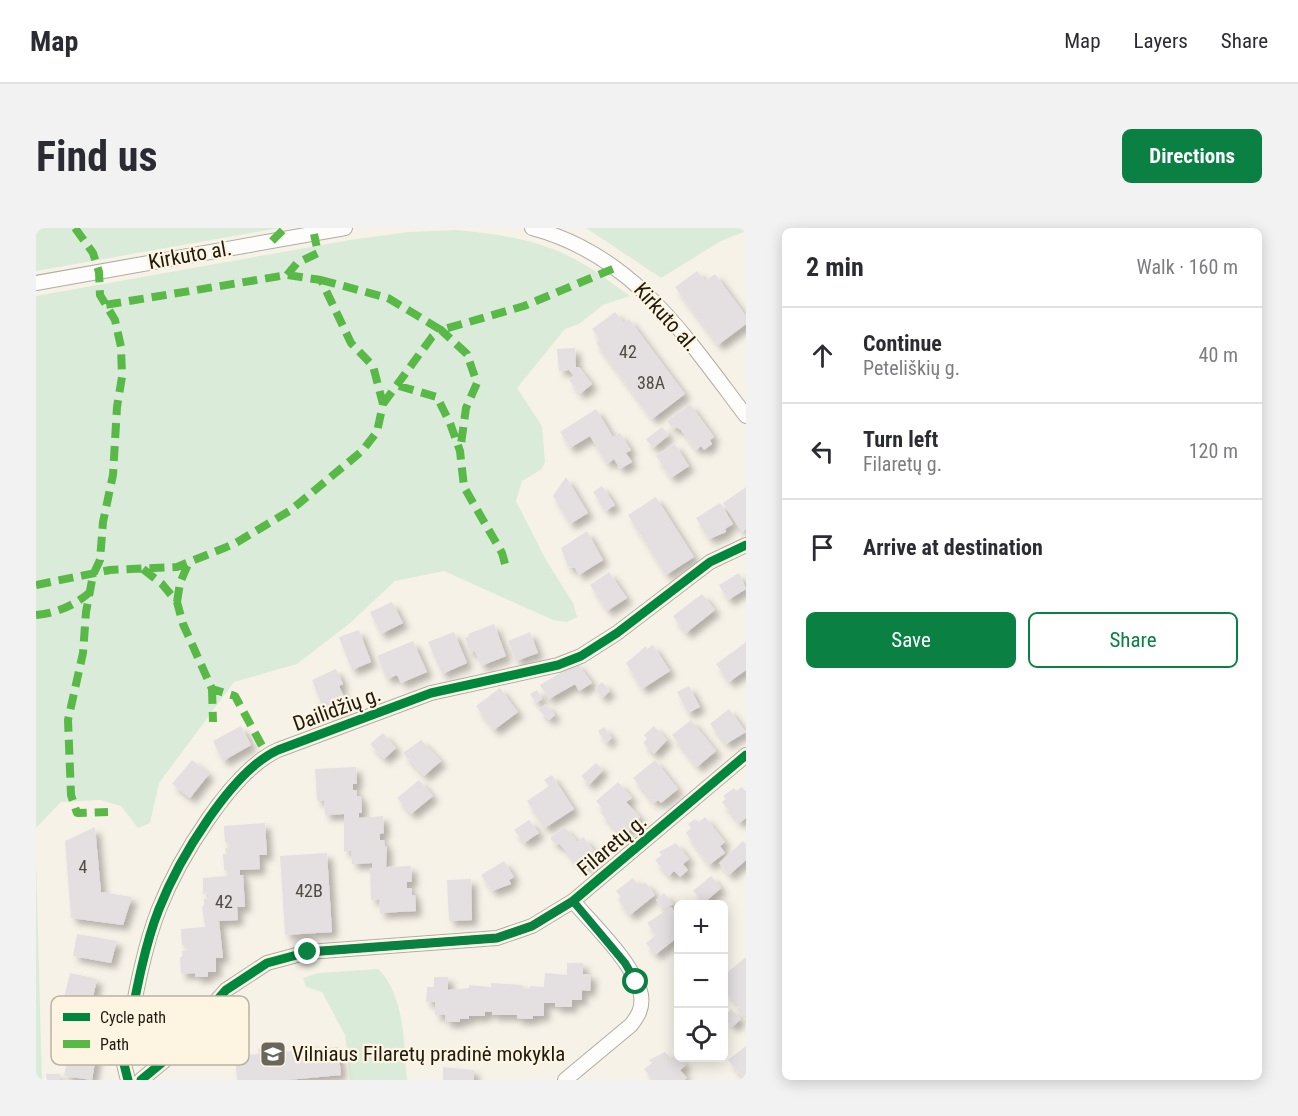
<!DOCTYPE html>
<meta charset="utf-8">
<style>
body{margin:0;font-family:"Roboto Condensed",sans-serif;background:#f2f2f3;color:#2b2b33}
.controls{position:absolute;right:18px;bottom:18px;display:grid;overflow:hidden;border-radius:9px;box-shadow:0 3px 15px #0003}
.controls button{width:54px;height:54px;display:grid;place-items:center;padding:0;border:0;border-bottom:2px solid #e1e1e2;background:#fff;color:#2b2b33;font:30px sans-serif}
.stop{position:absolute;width:18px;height:18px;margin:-14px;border:4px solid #0b8043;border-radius:50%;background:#fff}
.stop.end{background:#0b8043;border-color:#fff;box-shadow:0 2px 6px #0008}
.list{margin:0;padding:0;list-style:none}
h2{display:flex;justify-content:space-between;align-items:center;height:78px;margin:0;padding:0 24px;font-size:26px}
h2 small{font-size:20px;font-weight:400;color:#7c7c81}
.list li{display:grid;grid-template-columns:39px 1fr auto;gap:18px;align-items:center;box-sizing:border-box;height:96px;padding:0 24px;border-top:2px solid #e1e1e2}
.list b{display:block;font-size:22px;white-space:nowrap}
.list p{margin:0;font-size:20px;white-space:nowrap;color:#7c7c81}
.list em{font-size:20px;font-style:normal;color:#7c7c81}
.actions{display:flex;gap:12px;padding:18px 24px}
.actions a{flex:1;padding:14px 0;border:2px solid #0b8043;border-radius:9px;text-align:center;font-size:21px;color:#0b8043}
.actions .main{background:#0b8043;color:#fff}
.icon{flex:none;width:33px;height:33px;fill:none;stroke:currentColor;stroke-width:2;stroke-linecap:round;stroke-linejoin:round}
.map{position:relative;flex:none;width:710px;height:852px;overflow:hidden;border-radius:9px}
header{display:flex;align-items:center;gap:36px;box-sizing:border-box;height:84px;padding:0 30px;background:#fff;border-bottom:2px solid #e1e1e2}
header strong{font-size:28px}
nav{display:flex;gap:33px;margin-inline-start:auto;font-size:21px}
.intro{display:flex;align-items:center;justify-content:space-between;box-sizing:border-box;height:144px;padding:0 36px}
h1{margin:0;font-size:42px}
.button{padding:15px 27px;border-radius:9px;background:#0b8043;color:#fff;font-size:21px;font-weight:700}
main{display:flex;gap:36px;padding:0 36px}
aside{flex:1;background:#fff;border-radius:9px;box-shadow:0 3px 15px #0003}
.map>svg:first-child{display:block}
</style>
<header>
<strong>Map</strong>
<nav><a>Map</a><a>Layers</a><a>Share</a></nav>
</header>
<div class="intro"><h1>Find us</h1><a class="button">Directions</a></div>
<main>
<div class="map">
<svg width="710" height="852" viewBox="0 0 710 852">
<defs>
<filter id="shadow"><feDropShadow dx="5.5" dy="5.5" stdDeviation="3" flood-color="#0004"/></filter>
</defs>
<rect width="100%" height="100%" fill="#f7f2e8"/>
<path fill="#daebda" d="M0 0H243L0 43Z
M550 0H710V3L685 13 625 50Z
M420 2C463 6 506 12 544 34 562 44 578 57 594 68L567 77 543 96 529 101 481 160 506 198 509 234 506 241 486 253 480 273 510 332 537 375 541 389 531 394 517 392 408 343 359 353 313 396 261 436 198 454 123 555 114 595 102 600 85 578 64 572 25 574 0 600V68L314 12 373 4Z
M0 631 6 852H0Z
M342 741C369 766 368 818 371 852H314L309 807 286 764 270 759 267 750 282 745Z"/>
<path fill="#e4dfe1" filter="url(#shadow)" d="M661 43 669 53 679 46 710 88V96L682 117 639 59Z
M579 84 588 95 593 91 649 166 616 191 560 115 564 112 556 101Z
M539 120 540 139H543L556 156 544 166 533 152 538 148 533 142 523 143 521 121Z
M654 176 678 209 674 212 676 216 668 222 665 218 660 222 645 202 640 199 637 201 631 193Z
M560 181 577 209 584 205 595 222 590 225 596 234 584 241 578 231 571 236 554 208 534 220 524 204Z
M626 199 633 207 617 220 610 211Z
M639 216 653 238 635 250 620 228Z
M530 249 552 285 534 296 517 268Z
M566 258 579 277 570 283 557 264Z
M710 259V301L706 304 687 275Z
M620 269 658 329 630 347 592 287Z
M684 275 697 296 689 301 690 304 673 311 660 290Z
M551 303 567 332 543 347 539 340 532 339 525 320Z
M573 344 591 370 571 383 554 357Z
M703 345 710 361 692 372 683 357Z
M666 366 679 382 650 405 637 388Z
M356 374 367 395 345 406 334 384Z
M458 396 470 428 445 438 439 423 434 425 429 410 433 408 432 406Z
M323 402 335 434 316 442 303 409Z
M418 404 431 435 406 446 392 414Z
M494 404 502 425 480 433 472 413Z
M377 413 391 444 365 455 361 447 351 451 341 428Z
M710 414V442L693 454 680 436Z
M617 417 634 443 606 461 590 435 610 418 611 421Z
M541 435 556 455 543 463 539 456 513 471 504 457Z
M300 441 307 456 303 458 311 475 289 485 276 452Z
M566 454 574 463 566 470 559 460Z
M653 458 664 479 652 485 641 464Z
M464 460 482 484 458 502 440 478Z
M501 462 506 471 500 475 494 466Z
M510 476 519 487 513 492 503 482Z
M693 481 710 504 690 516 674 496Z
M655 492 680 523 661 539 636 507Z
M205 498 215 517 187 533 177 513Z
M618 498 631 512 618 526 607 515 611 511 608 507Z
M568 499 576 510 570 515 562 503Z
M347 505 360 520 348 531 334 516Z
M385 512 405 533 388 548 367 525Z
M156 532 173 546 154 570 136 556Z
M619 532 642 561 625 575 622 572 618 575 597 550Z
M560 535 567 542 553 557 545 548Z
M320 539 321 556H317V562H321V568H325L326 585H323V590L347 588 348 605 344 606V612H348L349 618H351L350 639 375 638 376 654H371V660H376V667H379L380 683 344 685 343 671 335 672 334 640H336V635L316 636 315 623H308V586L289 587 288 572 281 573 279 541Z
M516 547 538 581 509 600 491 573 513 558 508 552Z
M383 552 397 568 375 586 361 570Z
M582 554 596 570 590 574 604 589 592 604 587 599 582 604 565 585 568 582 560 573Z
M706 559 710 564V590L703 595 686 574 690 571 687 568 698 560 700 563Z
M669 589 689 614 684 618 689 625 673 637 650 605 655 600 652 596 659 591 663 594Z
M493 592 503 605 488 615 478 602Z
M229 595 231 627H223L224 641 204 642V647H207L209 679H201L202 692 183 693 187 730H180V744H172V749H159V745L145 746 144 729H146V723H151L150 717H146L145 701 169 699 166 678H168V671H172V665L167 666V650L191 648V642H188L187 626H190L189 620 194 619 193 614H189L188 598Z
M59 599 65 664 96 669 87 697 35 690 29 613Z
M528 599 542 614 547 609 560 625 555 629 559 633 551 639 548 635 543 639 523 615 520 617 514 610Z
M707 613 710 616V632L693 647 683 635Z
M640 615 653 631 647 636 652 642 644 649 638 643 633 648 619 632 626 627 623 624Z
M291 625 296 704 249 707 244 628Z
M468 633 478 649 473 652 475 656 456 663 445 647Z
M675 648 685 660 668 675 657 663Z
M597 650 604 659 609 654 619 667 594 687 582 672 585 669 580 663Z
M435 651 436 692 413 693 411 652Z
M628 665 637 676 629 682 620 672Z
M635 679 642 689V709L619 727 610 715 620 707 611 695Z
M41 706 81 713 75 735 37 728Z
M710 729V788L688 761V747Z
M531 735H547V746H555L554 763 546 762V772H536V779H519V775H508V788H497V791H481V787H456V784H449V788H433V791H424V794H409V787H399V774H390L391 759H398V749H412V762L433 760V757L455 759V755L486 757V761H494V758L508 759 509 745 531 747Z
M34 745 61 751 52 792 24 786Z
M695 781 705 791 696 799 688 790Z
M39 813 62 817 56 852 28 848 31 833 36 834Z
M270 817H278V821L302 819 305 847 251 852H201L199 828 223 826 222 821 230 820 231 825 270 822Z
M710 818V850L708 852 692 832Z
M629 824 637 833 642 828 650 837 644 842 651 850 648 852H617L608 841 616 835 613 832Z
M407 839 438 842V852H407Z
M10 846H24V852H11Z"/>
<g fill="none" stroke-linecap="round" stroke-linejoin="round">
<defs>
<path id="street" d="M496 0C598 27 650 109 710 188
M0 55 309 0
M92 852 87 832C96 787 106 723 123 681 142 633 195 543 242 522L395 465 522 437 545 428 581 405 674 334 710 317
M105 852 128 833 190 762 231 735 272 724 461 710 496 698 537 673 710 527
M529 852 595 797C602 788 607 780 605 767 599 736 557 697 537 673"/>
</defs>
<use href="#street" stroke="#b1aca2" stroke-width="16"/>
<use href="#street" stroke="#fefdfc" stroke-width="14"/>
<path stroke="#58b947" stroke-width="8" stroke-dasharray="15 8" stroke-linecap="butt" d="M39 0 57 25 63 44 64 67 79 92 85 119 86 149 81 179 77 247 67 294 64 332 57 347 50 384 47 425 32 492 35 567 41 585 72 584
M236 13 249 0
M251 47 261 35 282 25 278 6
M285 52 352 70 405 102 488 78 579 40
M363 158 401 169 414 195 424 223 428 259 466 325 471 343
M347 176 396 109 405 102 431 126 441 155 430 180 424 223
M107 341 126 356 141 374 147 396 176 461 199 468 231 527
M0 357 74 342 141 339 153 334 198 316 255 282 326 223 341 204 347 176 337 138 315 115 285 52 251 47 69 77
M141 374 144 355 153 334
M0 387C21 385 37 378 53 365
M176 461 177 494"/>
<defs>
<path id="cycleway" d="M92 852 87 832C96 787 106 723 123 681 142 633 195 543 242 522L395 465 522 437 545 428 581 405 674 334 710 317
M105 852 128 833 190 762 231 735 272 724 461 710 496 698 537 673 710 527"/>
</defs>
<use href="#cycleway" stroke="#fdf4e2" stroke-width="13"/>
<use href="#cycleway" stroke="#00873e" stroke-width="9"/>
</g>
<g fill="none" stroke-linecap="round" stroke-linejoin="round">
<path stroke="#0b8043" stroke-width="8" d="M272 724 461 710 496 698 537 673 589 735 600 754"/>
</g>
<defs>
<symbol id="school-square" viewBox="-11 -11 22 22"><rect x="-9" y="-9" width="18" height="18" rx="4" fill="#6b665b" stroke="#fdf4e2"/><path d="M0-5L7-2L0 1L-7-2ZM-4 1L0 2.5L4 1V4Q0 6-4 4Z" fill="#fff"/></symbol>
</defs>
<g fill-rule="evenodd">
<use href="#school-square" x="222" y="811" width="30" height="30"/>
</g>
<g text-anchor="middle" stroke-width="4.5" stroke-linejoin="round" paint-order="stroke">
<g font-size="18" fill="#514c44">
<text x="592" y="130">42</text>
<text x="615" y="161">38A</text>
<text x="47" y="645">4</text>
<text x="273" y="669">42B</text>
<text x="188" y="680">42</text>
</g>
<g font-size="21" fill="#1f1a0f" stroke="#fdf4e2">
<text transform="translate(154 27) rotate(-10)" y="7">Kirkuto al.</text>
<text transform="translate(630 89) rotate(48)" y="7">Kirkuto al.</text>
<text transform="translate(301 481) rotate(-20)" y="7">Dailidžių g.</text>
<text transform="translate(576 617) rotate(-40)" y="7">Filaretų g.</text>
</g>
<g font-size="21" fill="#1f1a0f" stroke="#fdf4e2" text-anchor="start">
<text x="256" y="833">Vilniaus Filaretų pradinė mokykla</text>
</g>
</g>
<rect x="15" y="768" width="198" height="69" rx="9" fill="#fdf4e2" stroke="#bab3a3" stroke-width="1.5"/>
<rect x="27" y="785" width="27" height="8" fill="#00873e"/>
<rect x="27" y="812" width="27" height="8" fill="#58b947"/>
<g font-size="16" fill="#1f1a0f">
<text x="64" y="795">Cycle path</text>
<text x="64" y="822">Path</text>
</g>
</svg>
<div class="controls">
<button>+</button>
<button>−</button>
<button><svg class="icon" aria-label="locate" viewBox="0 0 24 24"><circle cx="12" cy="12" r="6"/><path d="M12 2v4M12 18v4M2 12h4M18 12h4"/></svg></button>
</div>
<div class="stop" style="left:600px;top:754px"></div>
<div class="stop end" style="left:272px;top:724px"></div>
</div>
<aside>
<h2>2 min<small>Walk · 160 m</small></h2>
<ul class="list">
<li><svg class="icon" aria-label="ahead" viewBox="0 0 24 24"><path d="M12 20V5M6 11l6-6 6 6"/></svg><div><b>Continue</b><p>Peteliškių g.</p></div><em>40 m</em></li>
<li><svg class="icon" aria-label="left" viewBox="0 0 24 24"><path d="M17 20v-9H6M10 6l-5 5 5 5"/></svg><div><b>Turn left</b><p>Filaretų g.</p></div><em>120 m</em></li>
<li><svg class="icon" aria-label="arrive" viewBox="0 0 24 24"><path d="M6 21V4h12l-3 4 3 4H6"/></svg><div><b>Arrive at destination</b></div></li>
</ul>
<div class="actions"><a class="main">Save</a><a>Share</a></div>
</aside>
</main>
